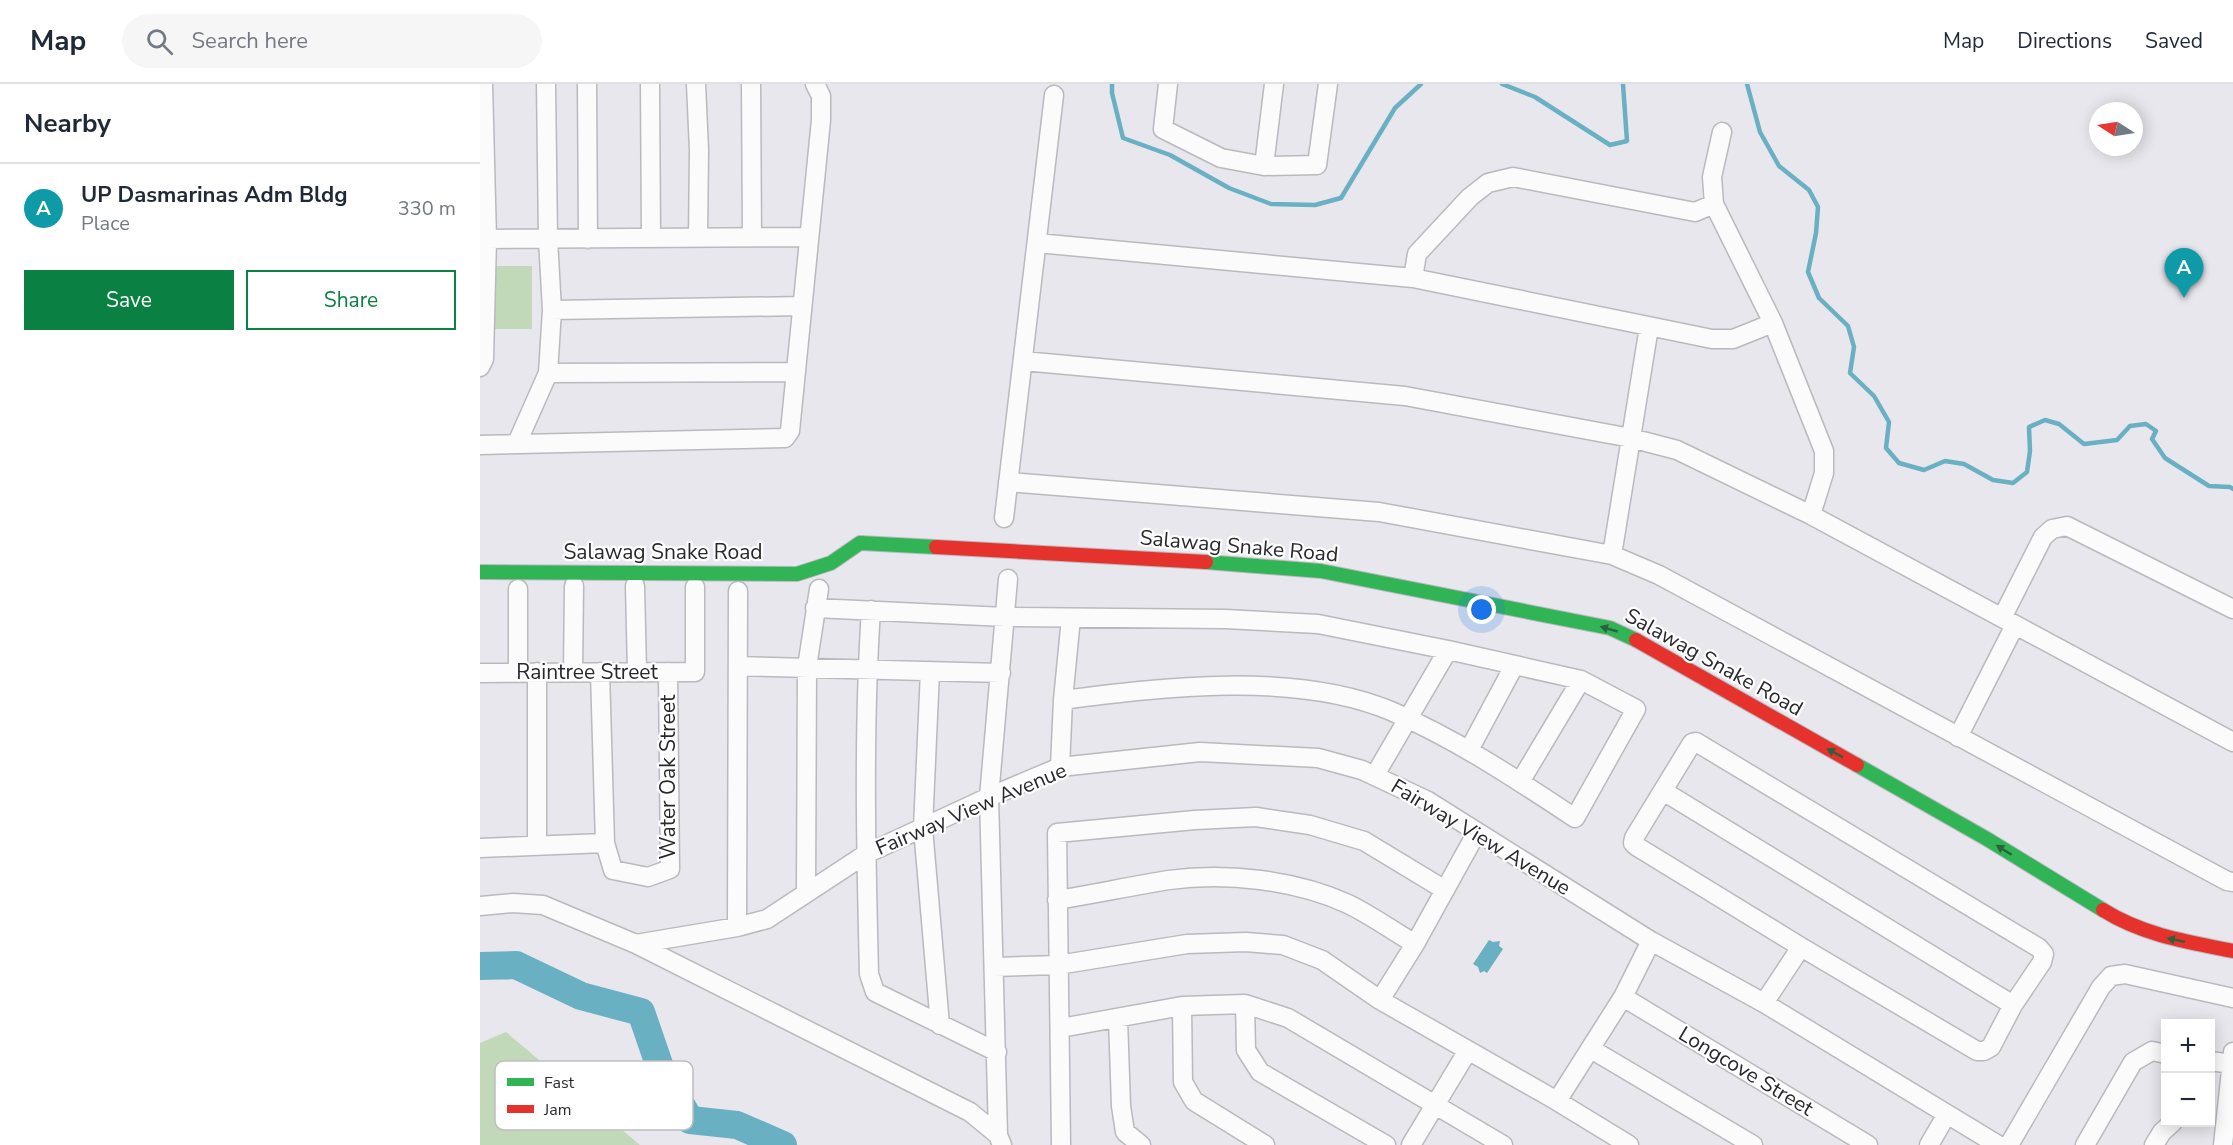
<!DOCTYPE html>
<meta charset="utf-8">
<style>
body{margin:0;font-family:"Nunito Sans",sans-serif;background:#f6f6f7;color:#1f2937}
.controls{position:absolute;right:18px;bottom:18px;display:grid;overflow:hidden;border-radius:0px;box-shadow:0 3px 15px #0003}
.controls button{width:54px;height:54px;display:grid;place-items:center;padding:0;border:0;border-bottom:2px solid #e0e1e3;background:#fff;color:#1f2937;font:30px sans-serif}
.compass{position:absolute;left:1609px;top:18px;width:54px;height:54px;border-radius:50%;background:#fff;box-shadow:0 3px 15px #0003;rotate:282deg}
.you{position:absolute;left:1002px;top:526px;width:21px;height:21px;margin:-15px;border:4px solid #fff;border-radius:50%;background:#1a73e8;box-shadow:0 0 0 9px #1a73e833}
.badge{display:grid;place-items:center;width:39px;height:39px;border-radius:50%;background:#0b8043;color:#fff;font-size:20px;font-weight:700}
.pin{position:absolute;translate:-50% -50px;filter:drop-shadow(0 2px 3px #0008)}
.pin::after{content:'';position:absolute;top:32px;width:21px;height:18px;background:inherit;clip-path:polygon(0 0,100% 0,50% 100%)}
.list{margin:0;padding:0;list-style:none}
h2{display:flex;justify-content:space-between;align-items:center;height:78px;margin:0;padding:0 24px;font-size:26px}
h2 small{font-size:20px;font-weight:400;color:#747a83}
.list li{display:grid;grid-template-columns:39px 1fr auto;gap:18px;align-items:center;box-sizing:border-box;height:90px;padding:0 24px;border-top:2px solid #e0e1e3}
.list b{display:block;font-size:22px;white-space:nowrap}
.list p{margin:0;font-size:20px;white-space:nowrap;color:#747a83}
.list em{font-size:20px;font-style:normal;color:#747a83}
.actions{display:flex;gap:12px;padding:18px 24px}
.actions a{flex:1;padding:14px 0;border:2px solid #0b8043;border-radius:0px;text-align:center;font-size:21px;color:#0b8043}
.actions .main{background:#0b8043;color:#fff}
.icon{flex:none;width:33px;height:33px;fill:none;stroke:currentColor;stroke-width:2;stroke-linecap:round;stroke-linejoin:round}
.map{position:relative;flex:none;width:1753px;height:1061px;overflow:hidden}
header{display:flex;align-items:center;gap:36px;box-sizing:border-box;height:84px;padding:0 30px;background:#fff;border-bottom:2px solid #e0e1e3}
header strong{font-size:28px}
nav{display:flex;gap:33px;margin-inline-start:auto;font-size:21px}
.search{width:420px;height:54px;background:#f6f6f7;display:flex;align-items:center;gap:15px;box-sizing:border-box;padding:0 21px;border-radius:33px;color:#747a83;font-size:22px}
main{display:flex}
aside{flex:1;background:#fff}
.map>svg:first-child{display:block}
</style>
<header>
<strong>Map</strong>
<div class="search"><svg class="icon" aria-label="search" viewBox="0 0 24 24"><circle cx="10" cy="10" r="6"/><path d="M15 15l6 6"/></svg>Search here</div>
<nav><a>Map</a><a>Directions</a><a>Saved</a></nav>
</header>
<main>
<aside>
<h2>Nearby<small></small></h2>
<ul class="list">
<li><span class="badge" style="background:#0f9aa8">A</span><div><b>UP Dasmarinas Adm Bldg</b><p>Place</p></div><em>330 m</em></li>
</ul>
<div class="actions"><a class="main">Save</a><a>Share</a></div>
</aside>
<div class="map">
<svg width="1753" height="1061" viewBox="0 0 1753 1061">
<rect width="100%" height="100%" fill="#e7e7ed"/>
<path fill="#c1d9b8" d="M11 182H52V245H11Z
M26 948 160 1061H0V959Z"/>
<path fill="#69b0c3" d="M1009 856 1013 858 1020 857 1019 862 1023 865 1007 889 1004 887 1000 889 998 883 993 880Z"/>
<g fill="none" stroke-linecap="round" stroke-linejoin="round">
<path stroke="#69b0c3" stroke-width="4.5" d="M632 0V9L643 54 690 71 749 104 791 120 835 121 861 114 915 24 941 0
M1022 0 1055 13 1130 61 1147 57 1143 0
M1267 0 1280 48 1299 82 1329 106 1338 123 1336 149 1328 188 1339 214 1368 242 1374 263 1370 289 1394 312 1409 338 1406 364 1419 379 1444 386 1465 377 1484 380 1513 396 1533 399 1547 388 1550 367 1549 343 1565 336 1579 340 1604 360 1637 356 1650 342 1666 340 1676 347 1672 355 1685 374 1729 402 1750 403 1753 405"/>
<path stroke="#69b0c3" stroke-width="28" d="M0 882 36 881 101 912 161 928 182 989 210 1036 257 1041 303 1061"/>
<defs>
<path id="street" d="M107 0 108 155
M170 0 171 154
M216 0 219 66 218 154
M271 0 272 153
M688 0 683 45 741 74 784 82 837 81 848 0
M1242 48 1232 93 1234 120 1293 239 1344 367V389L1331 431
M784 82 794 0
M7 155 329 153
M557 159 933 194 1232 255H1253L1293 239
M933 194 937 170 990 113 1008 99 1033 93 1215 128 1234 120
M72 226 322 222
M543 277 925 312 1151 354 1197 366 1331 431 1753 658
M0 283 4 275 7 155 3 0
M68 289 316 288
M37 359 68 289 72 226 68 155 66 0
M0 361 305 354 310 347 341 36V12L335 0
M528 398 899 428 1132 471 1179 491 1747 797 1753 798
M524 434 574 11
M1132 471 1169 243
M155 502 157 588
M335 524 525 533 746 535 838 540 968 566 1101 596 1156 625 1095 734C1036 695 976 655 911 627 816 587 682 603 583 616
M391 526C383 647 386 768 389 890L395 908 517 968
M1522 534 1563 453 1572 445 1587 442 1753 525
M258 582 521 589
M450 587 443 744 460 941
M38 588V505
M57 588V762
M93 588 94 502
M120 588 125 759 133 786 168 793 190 785 188 588
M0 589 215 588V503
M1478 653 1535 541
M1216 658 1559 864 1564 870 1562 878 1533 921 1511 963 1504 967H1497L1321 863 1156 762 1153 759 1154 754 1212 659Z
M989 666 1034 582
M580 683 583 616 591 534
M895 691 968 566
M1040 698 1101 596
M1183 707 1533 921
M0 764 125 759
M326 808 327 583 339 505
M577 816C614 810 652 802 689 796 746 788 816 796 868 820 891 831 913 847 935 860
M0 822 33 819 63 821 156 860 490 1028 518 1051 522 1061
M257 843 258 507
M156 860 257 843 287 835 386 770 509 713 580 683 720 668 838 674 882 686 948 717 1171 857 1284 919 1518 1061
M515 883 578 881 707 860 766 858 803 861 842 876 900 916 1077 1017 1149 1061
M1143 913 1388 1061
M900 916 935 860 997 748
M1284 919 1321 863
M765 920 766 966 780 988 906 1061
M702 922 703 998 714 1017 785 1061
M638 935 641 1022 645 1048 661 1061
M581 944 702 922 765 920 808 934 1023 1061
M1111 965 1273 1061
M1730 977 1752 980
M1077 1017 1143 913 1171 857
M518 1051 509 713 528 495
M581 1061 577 749 715 736 776 733 830 741 884 757 965 806
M931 1061 987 968
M1449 1061 1467 1030
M1529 1061 1621 903 1631 892 1645 890 1753 914
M1605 1061 1653 978 1672 967 1686 970
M1674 1061 1682 1048 1693 1038
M1743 1061 1753 968"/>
<path id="fast" d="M726 478 841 487 1130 544 1156 556
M0 488 317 490 351 479 380 459 456 463
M1377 681 1507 755 1623 826"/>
<path id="jam" d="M456 463 726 478
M1156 556 1377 681
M1623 826C1663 851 1707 858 1753 867"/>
</defs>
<use href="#street" stroke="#b9b9be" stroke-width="21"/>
<use href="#fast" stroke="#b9b9be" stroke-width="16"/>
<use href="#jam" stroke="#b9b9be" stroke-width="16"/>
<use href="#street" stroke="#fbfbfc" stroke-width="18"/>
<use href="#fast" stroke="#30b455" stroke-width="14"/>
<use href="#jam" stroke="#e5322d" stroke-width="14"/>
</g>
<defs><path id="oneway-solid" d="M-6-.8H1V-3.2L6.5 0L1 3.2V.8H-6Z" transform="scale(1.5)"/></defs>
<g fill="#2c613d">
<use href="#oneway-solid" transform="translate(1129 545) rotate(-164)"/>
<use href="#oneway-solid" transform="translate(1355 669) rotate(-151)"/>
<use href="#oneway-solid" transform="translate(1524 766) rotate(-148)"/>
<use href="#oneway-solid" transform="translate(1696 856) rotate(-168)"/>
</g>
<g text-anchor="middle" stroke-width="4.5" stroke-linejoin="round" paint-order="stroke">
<g font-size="21" fill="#29292d" stroke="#fff">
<text transform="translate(759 462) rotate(5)" y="7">Salawag Snake Road</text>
<text x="183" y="475">Salawag Snake Road</text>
<text transform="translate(1234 578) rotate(29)" y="7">Salawag Snake Road</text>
<text x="107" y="595">Raintree Street</text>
<text transform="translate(188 693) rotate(-90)" y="7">Water Oak Street</text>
<text transform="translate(491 725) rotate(-23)" y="7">Fairway View Avenue</text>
<text transform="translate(1001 753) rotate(31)" y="7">Fairway View Avenue</text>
<text transform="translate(1266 987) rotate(31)" y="7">Longcove Street</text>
</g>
</g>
<rect x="15" y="977" width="198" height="69" rx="9" fill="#fff" stroke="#bfbfc0" stroke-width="1.5"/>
<rect x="27" y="994" width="27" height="8" fill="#30b455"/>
<rect x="27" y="1021" width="27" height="8" fill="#e5322d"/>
<g font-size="16" fill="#29292d">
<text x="64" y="1004">Fast</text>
<text x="64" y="1031">Jam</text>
</g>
</svg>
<div class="controls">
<button>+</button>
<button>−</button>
</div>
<svg class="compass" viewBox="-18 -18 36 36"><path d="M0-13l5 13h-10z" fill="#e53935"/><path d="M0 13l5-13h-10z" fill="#747a83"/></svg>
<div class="you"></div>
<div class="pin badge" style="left:1704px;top:214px;background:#0f9aa8">A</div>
</div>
</main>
